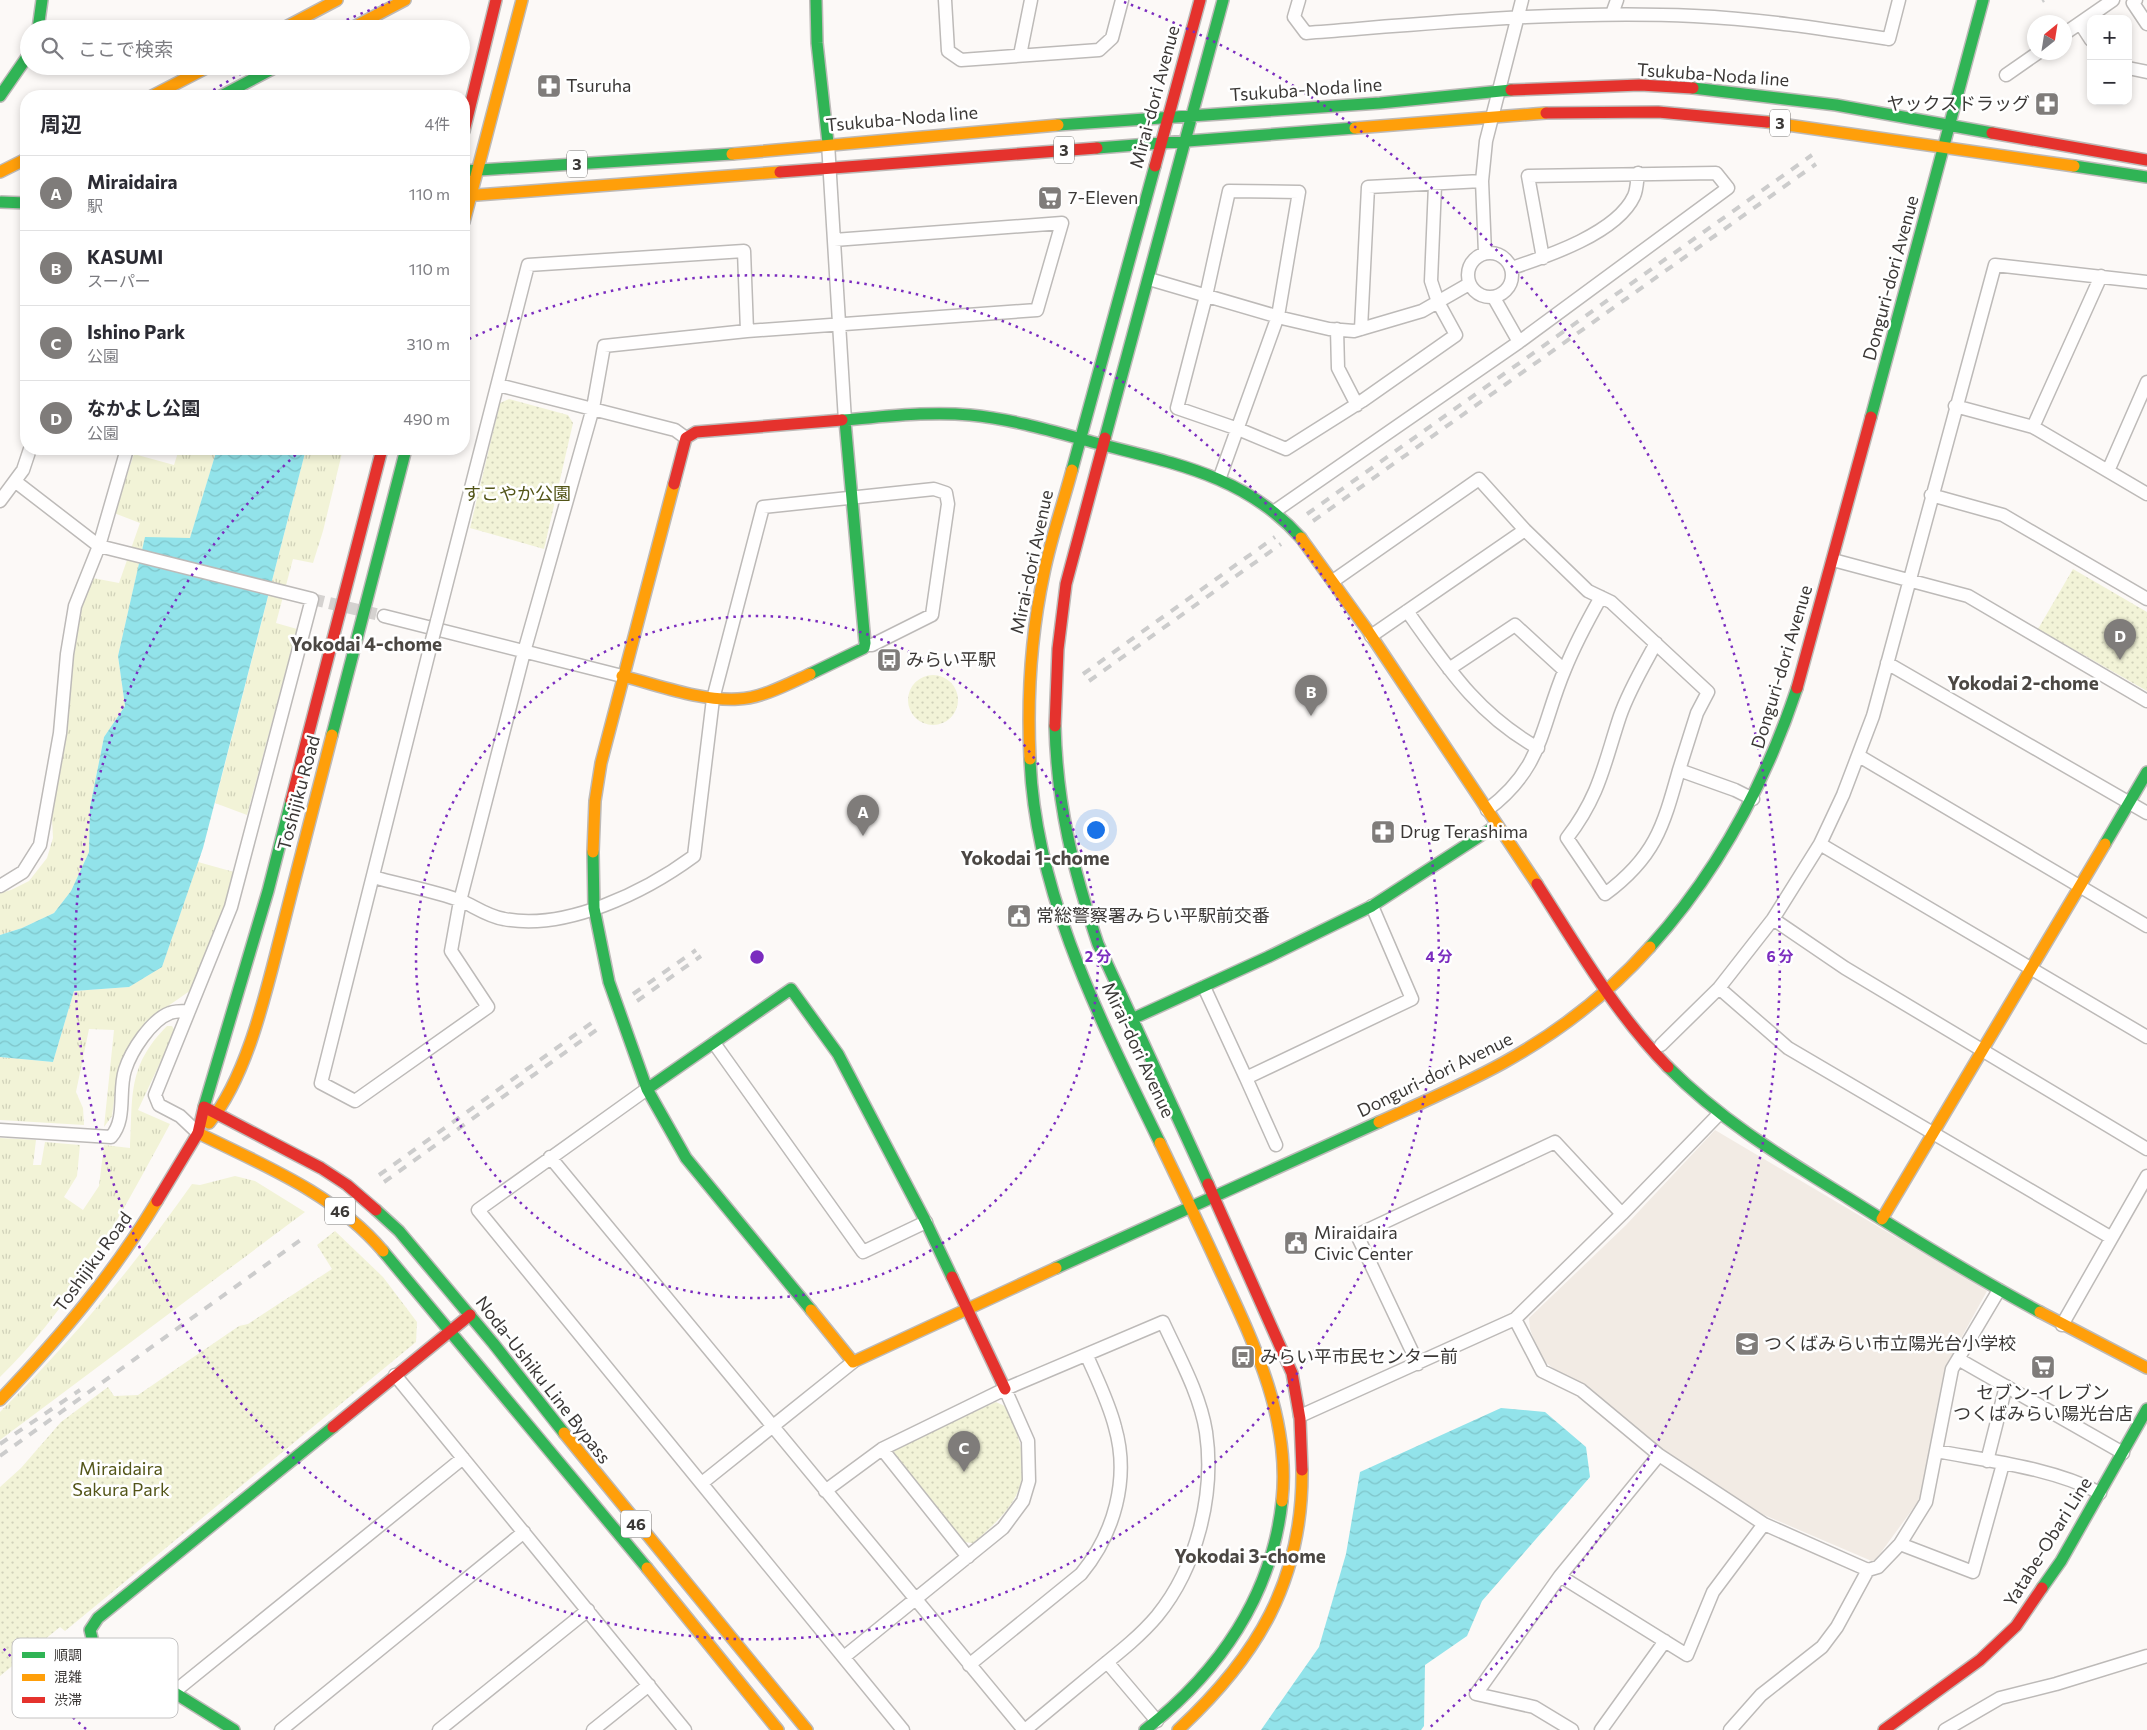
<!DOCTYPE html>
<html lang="ja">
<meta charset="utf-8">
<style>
body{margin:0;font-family:Commissioner,"Noto Sans JP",sans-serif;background:#f7f7f7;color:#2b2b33}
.controls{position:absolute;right:15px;top:15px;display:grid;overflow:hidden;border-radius:10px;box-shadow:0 2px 8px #0003}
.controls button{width:45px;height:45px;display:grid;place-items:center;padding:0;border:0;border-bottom:1px solid #e1e1e2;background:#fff;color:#2b2b33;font:25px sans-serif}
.compass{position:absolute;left:2027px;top:15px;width:45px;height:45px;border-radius:50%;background:#fff;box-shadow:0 2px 8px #0003;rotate:30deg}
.you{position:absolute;left:1095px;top:829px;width:18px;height:18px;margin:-12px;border:4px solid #fff;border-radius:50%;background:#1a73e8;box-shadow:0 0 0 8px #1a73e833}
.badge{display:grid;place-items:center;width:32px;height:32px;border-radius:50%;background:#7f7c7a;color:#fff;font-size:16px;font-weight:700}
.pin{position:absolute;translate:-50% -41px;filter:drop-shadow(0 1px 2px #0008)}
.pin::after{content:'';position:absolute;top:26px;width:18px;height:15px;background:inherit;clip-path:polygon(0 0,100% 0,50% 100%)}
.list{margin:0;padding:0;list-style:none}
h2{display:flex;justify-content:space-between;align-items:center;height:65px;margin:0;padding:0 20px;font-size:21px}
h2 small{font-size:16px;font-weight:400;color:#7c7c81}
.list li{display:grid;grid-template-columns:32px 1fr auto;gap:15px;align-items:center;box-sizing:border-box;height:75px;padding:0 20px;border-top:1px solid #e1e1e2}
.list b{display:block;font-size:19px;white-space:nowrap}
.list p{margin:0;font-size:16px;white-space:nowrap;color:#7c7c81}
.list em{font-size:16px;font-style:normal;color:#7c7c81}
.icon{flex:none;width:28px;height:28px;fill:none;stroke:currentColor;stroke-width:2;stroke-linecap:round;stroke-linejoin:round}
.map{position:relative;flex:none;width:2147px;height:1730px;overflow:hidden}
.search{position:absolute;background:#fff;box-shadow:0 2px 8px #0003;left:20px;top:20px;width:450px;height:55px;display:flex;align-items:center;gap:12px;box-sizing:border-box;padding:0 18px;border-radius:28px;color:#7c7c81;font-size:19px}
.panel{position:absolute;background:#fff;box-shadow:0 2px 8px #0003;left:20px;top:90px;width:450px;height:365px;border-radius:20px}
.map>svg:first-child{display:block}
</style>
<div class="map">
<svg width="2147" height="1730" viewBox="0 0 2147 1730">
<defs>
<pattern id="grass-tufts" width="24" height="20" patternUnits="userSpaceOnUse" patternTransform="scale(1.25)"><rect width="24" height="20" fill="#f2f3d7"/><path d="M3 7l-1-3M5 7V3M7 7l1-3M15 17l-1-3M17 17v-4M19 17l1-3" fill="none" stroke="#d0d1b9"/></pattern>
<pattern id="park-dots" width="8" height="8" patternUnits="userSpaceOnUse" patternTransform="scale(1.25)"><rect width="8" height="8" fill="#f2f3d7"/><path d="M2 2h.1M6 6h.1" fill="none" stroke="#d0d1b9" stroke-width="1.8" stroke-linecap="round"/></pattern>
<pattern id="water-waves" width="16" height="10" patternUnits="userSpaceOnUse" patternTransform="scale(1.25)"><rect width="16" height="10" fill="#92e3ea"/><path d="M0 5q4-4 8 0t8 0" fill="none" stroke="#7fc4c9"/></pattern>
</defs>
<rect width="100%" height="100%" fill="#fcf9f7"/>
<path fill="#f2ebe4" d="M1715 1130 1987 1291 1947 1364 1937 1429 1920 1499 1874 1562 1762 1514 1665 1452 1541 1359 1530 1329 1529 1318 1626 1225Z"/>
<path fill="url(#grass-tufts)" d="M179 449H217L190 539 145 538 118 656 125 706 104 737 90 807 89 852 71 891 54 913 22 928 0 935V893L11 890 29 881 47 858 53 838 51 799 67 676 79 614 93 578 119 583 140 523 114 513 134 454 174 465Z
M306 449H343L323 531 313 563 293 559 276 623 297 629 247 815 215 803Z
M198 862 234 872 223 912 194 988 145 1022 118 1071 112 1116 104 1127 114 1030 89 1029 76 1092 83 1108 84 1125 0 1120V1057L53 1062 74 991 129 987 162 967Z
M167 1026H172L175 1031 138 1110 170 1124C122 1213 73 1306 0 1377V1138L36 1140 33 1165H41L45 1142 80 1145 77 1176 64 1197 83 1210 99 1186 104 1145 130 1148C133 1096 127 1066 167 1026Z
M235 1176 255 1181 305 1212 0 1440V1412C71 1342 135 1265 192 1184L200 1185Z"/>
<path fill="url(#park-dots)" d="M509 399 568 415 573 423 544 549 470 528 500 403Z
M2073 569 2147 612V691L2038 629Z
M908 700a25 25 0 1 1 50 0a25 25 0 1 1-50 0Z
M335 1231 383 1277 417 1322 416 1342 65 1631 60 1627 0 1676V1487L21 1468 61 1422 108 1387 114 1396 138 1395 239 1326 248 1324 332 1269 317 1245Z
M996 1402 1007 1407C1035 1473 1028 1497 973 1543L962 1542 892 1458 896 1446Z"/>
<path fill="url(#water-waves)" d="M217 449H306L203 848 162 967 129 987 74 991 53 1062 0 1057V935L22 928 54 913 71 891 89 852 90 807 104 737 125 706 118 656 145 537 190 538Z
M1501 1408 1545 1412 1586 1447 1590 1477 1482 1601 1467 1636 1425 1665 1424 1726 1421 1730H1261L1319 1647 1346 1554 1360 1472Z"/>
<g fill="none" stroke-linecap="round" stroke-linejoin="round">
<path stroke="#d5d2d0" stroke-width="12" stroke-dasharray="12 6" stroke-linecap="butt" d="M312 599 384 616"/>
<defs>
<path id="street" d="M945 0 948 51 961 60 1099 50 1112 38 1122 0
M1299 0 1294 17 1306 33C1435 23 1565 10 1694 16 1760 19 1824 29 1889 39L1899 0
M2136 0 2133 3 2147 24
M1612 14 1617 0
M2080 23 2091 40
M2064 34 2113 0
M1020 55 1031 0
M2128 68 2147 72
M2006 75 2039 52
M828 143 845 421
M1468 275a22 22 0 1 1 44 0a22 22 0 1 1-44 0Z
M1485 253 1482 181 1486 141 1522 0
M1512 268C1548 256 1617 233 1634 196 1637 190 1637 180 1638 173
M1149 279 1286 319 1329 329 1354 331 1422 311 1469 284
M1494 298 1519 342
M1337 329 1338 368 1357 405
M1361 329 1368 187 1482 181
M747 331 1037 310 1062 223 834 240
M498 385 675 430 686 438
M1955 406 2033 427 2147 494
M2033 427 2101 276
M2108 471 2147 382
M1220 477 1278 316 1299 192 1229 191 1206 296 1177 408 1238 429 1286 449 1362 401 1456 335 1438 302 1431 281 1435 185
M16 482 99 546 312 599 231 907 155 1095 159 1105 180 1116 198 1133
M1931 495 2003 515 2147 599
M0 501 23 470 30 449
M1275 511 1519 342 1728 188 1716 173 1528 176 1543 258
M1833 560 1968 596 2147 701
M1333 581 1479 479 1525 530 1588 591 1611 602 1708 692 1697 713 1679 770 1735 790 1753 799
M1407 611C1447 667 1477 714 1538 748
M384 616 622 676
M1371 636 1525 530
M432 640 321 1083 355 1101 488 1007 451 951 460 901 524 652 593 408 604 346 747 331 744 251 528 265 437 621
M1656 643C1643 667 1629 690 1620 716 1604 764 1600 795 1567 838L1605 894C1655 857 1663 827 1679 770
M1887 663 2147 813
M1449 669 1515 625 1564 670
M1859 756 2147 926
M1487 810C1544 767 1540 728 1565 669 1575 644 1588 620 1601 597
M1820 844 2147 1037
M373 877C402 885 434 891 462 901 475 907 489 917 504 919 566 931 645 892 694 856L713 699 763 507 934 489 946 493 948 504 932 615 872 645H865
M0 886 23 872 40 845 60 733 67 654 75 606 99 546 127 449
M1773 919 1845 968 2147 1149
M1204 987 1246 1078 1412 999 1372 906
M1719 988 1788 1048 2110 1237
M714 1043 863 1252 926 1222
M1661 1045 1719 988 1773 919 1820 844 1843 795 1873 716 1995 265 2147 282
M1246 1078 1276 1145
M647 1089 478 1210 903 1730
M0 1130 111 1137C127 1119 118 1091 125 1070 131 1051 151 1020 170 1013 175 1011 183 1011 189 1011
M550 1157 1024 1730
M1999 1290 1958 1359 2123 1453
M1515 1319 1542 1371 1581 1390 1659 1455 1764 1524 1868 1570 1878 1567 1900 1544 1926 1502 1952 1369 1958 1359
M2062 1325 2147 1176
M1418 1364 1357 1235 1555 1142 1622 1214
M395 1375 685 1730
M1300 1416 1515 1319 1622 1214 1719 1114
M882 1449 968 1557
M1936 1451C1989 1461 2053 1468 2100 1493
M1987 1461 2006 1386
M702 1483 853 1362
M825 1491 882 1449 1005 1389 1163 1322C1179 1357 1200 1394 1206 1432 1215 1494 1197 1567 1157 1616 1141 1635 1121 1651 1101 1667 1076 1688 1050 1709 1025 1730
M1900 1544 1973 1572 2003 1464
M1560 1576 1687 1655 1713 1592 1764 1524
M844 1657 1003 1528 1023 1501 1029 1481 1028 1441 1005 1389
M1107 1662 1157 1721
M969 1665 1081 1574C1114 1534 1130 1479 1115 1427 1109 1403 1097 1379 1087 1356
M174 1692 463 1458
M281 1730 524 1532
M439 1730 588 1610
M593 1730 649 1685
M1572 1730 1534 1707 1476 1694 1560 1576 1659 1455
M1601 1730 1665 1641
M1730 1730 1761 1695 1822 1647 1837 1627 1868 1570
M1945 1730 2000 1698 2056 1684 2147 1656"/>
<path id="fast" d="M816 0 817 43 828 143
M38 29 42 0
M1693 88 1836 105 1992 133
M0 96 29 54
M221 96 278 66
M1058 125 1380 103 1511 90
M1097 148 1355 128
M2074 166 2147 177
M464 171 732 154
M1871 417 1983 0
M842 420C884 417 927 411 970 415 1012 419 1052 431 1092 442 1171 463 1244 474 1301 538
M1105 438 1223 0
M1072 470 1155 166
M810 674 864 648 865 643 845 421
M1055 726C1057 806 1073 869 1098 944L1208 1184
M332 735 406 449
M1030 759C1035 895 1102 1023 1160 1143
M2105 844 2147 772
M593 852 594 908 609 982 647 1089 686 1158 811 1310
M1650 947C1718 872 1765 784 1797 688
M1132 1019 1268 957 1372 906 1497 825
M1668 1067C1724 1123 1782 1157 1848 1198 1911 1238 1975 1277 2040 1312
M647 1089 791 989 838 1054 926 1222 952 1277
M204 1107 268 891 291 801
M376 1210 399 1231 493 1343 564 1433
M383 1251 647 1568
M1056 1268 1379 1122
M2042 1588 2061 1561 2147 1409
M234 1730 93 1642 90 1630 98 1618 333 1427
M1145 1730C1219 1672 1272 1596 1282 1501"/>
<path id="slow" d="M282 29 337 0
M350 29 405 0
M152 96 210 66
M1767 122 2074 166
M1355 128 1546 113
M732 154 1058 125
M0 172 26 159
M464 196 780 172
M464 222 522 0
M1301 538 1368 631 1537 884
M622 676C659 685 699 701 738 699 762 698 788 684 810 674
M1030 759C1027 696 1031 634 1044 573 1051 538 1063 504 1072 470
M593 852 595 801 601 763 674 484
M1379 1122C1421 1103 1463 1085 1503 1063 1557 1033 1609 993 1650 947
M209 1123C249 1074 267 987 283 926 299 862 316 798 332 735
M198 1133C263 1165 335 1194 383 1251
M1160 1143C1180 1185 1200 1226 1219 1268 1253 1341 1291 1418 1282 1501
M1882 1219 2105 844
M811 1310 853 1362 1056 1268
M2040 1312 2147 1368
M0 1400C60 1337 112 1276 157 1201
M564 1433 807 1730
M647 1568 778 1730
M1178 1730C1257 1657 1303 1581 1302 1470"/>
<path id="jam" d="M1511 90 1640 85 1693 88
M1546 113 1658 112 1767 122
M464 131 496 0
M1992 133 2147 160
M1155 166 1200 0
M780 172 1097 148
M674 484 686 438 696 432 842 420
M1797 688 1871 417
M1055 726 1058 649 1066 584 1105 438
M291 801 382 449
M1537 884C1578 948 1615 1013 1668 1067
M1208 1184 1292 1373 1300 1419 1302 1470
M157 1201 198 1133 204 1107 321 1168 347 1185 376 1210
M952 1277 1005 1389
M333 1427 470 1315
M1884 1730 1980 1660 2016 1626 2042 1588"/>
</defs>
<use href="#street" stroke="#bdbab8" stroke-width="15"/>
<use href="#fast" stroke="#bdbab8" stroke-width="14"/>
<use href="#slow" stroke="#bdbab8" stroke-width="14"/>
<use href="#jam" stroke="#bdbab8" stroke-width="14"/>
<use href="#street" stroke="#fffefe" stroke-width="12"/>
<use href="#fast" stroke="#30b455" stroke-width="11"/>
<use href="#slow" stroke="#ff9f0a" stroke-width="11"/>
<use href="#jam" stroke="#e5322d" stroke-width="11"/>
<path stroke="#ccc" stroke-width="4" stroke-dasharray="9 9" stroke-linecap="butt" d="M2042 1 2044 0
M1307 514 1812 155
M1313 521 1816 164
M1083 674 1275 537
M1089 681 1281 544
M633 994 696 950
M637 1001 701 956
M379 1175 597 1019
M384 1182 602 1026
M0 1444 80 1390
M0 1456 302 1239"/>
<defs>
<path id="street-bridge" d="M432 640 437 621"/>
<path id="fast-bridge" d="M0 202 26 203"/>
</defs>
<use href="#street-bridge" stroke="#bdbab8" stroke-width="15" stroke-linecap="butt"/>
<use href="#fast-bridge" stroke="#bdbab8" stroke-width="14" stroke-linecap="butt"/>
<use href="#street-bridge" stroke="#fffefe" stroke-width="12"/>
<use href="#fast-bridge" stroke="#30b455" stroke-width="11"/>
</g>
<g fill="none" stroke="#7b2cbf" stroke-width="2.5" stroke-dasharray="2.5 5">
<circle cx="757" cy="957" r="341"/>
<path d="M469 339A682 682 0 1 1 301 450"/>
<path d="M86 1729A1023 1023 0 0 1 3 1648M207 94A1023 1023 0 0 1 253 67M333 26A1023 1023 0 0 1 390 2M1124 2A1023 1023 0 0 1 1428 1729"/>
</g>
<defs>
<symbol id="pharmacy-square" viewBox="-11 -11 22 22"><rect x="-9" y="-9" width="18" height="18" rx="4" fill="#7f7c7a" stroke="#fff"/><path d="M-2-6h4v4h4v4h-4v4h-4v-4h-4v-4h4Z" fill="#fff"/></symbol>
<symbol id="supermarket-square" viewBox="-11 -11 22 22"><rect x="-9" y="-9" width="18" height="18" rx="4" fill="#7f7c7a" stroke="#fff"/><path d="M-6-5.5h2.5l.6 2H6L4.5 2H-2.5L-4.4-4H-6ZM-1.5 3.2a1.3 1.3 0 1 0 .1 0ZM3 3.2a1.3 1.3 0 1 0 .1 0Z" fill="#fff"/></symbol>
<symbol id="bus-square" viewBox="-11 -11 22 22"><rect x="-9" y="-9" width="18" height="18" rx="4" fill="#7f7c7a" stroke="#fff"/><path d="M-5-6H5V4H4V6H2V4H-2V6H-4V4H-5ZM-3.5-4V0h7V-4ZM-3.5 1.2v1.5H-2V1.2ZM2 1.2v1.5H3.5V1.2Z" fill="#fff"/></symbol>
<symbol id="civic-square" viewBox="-11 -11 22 22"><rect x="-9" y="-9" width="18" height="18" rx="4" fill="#7f7c7a" stroke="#fff"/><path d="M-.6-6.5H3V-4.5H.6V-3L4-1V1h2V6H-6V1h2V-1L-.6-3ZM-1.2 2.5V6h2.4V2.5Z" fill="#fff"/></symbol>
<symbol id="school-square" viewBox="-11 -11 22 22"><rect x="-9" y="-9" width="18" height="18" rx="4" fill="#7f7c7a" stroke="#fff"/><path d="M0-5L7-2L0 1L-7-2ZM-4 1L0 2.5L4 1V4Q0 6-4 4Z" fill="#fff"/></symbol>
</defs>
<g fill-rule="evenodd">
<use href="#pharmacy-square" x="535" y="72" width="28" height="28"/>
<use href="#pharmacy-square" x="2033" y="90" width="28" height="28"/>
<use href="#supermarket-square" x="1036" y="184" width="28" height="28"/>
<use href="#bus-square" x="875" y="646" width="28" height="28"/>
<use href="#pharmacy-square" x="1369" y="818" width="28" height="28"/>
<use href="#civic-square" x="1005" y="902" width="28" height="28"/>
<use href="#civic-square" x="1282" y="1229" width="28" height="28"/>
<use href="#school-square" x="1733" y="1330" width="28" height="28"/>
<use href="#bus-square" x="1229" y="1343" width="28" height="28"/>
<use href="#supermarket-square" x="2029" y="1353" width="28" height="28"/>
</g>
<g text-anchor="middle" stroke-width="5" stroke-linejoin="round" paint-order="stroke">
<g fill="#fff" stroke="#767472" stroke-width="1">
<rect x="1770" y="109.5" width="20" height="27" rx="4"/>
<rect x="1054" y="136.5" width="20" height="27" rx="4"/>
<rect x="567" y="150.5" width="20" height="27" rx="4"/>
<rect x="325" y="1197.5" width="30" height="27" rx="4"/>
<rect x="621" y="1510.5" width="30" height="27" rx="4"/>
</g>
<g font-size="16" font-weight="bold" fill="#3b3836">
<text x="1780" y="129">3</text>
<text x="1064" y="156">3</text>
<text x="577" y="170">3</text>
<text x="340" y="1217">46</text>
<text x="636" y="1530">46</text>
</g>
<g font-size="18" fill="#3b3836" stroke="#fff">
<text transform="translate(1713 75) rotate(4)" y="6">Tsukuba-Noda line</text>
<text transform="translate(1306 90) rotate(-4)" y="6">Tsukuba-Noda line</text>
<text transform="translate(1155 97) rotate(-75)" y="6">Mirai-dori Avenue</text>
<text transform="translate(902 119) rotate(-5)" y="6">Tsukuba-Noda line</text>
<text transform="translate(1891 278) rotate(-75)" y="6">Donguri-dori Avenue</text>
<text transform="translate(1032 562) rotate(-78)" y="6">Mirai-dori Avenue</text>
<text transform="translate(1782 667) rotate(-73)" y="6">Donguri-dori Avenue</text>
<text transform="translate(299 793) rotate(-75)" y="6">Toshijiku Road</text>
<text transform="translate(1138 1050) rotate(65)" y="6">Mirai-dori Avenue</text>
<text transform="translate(1435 1075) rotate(-26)" y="6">Donguri-dori Avenue</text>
<text transform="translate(93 1262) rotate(-54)" y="6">Toshijiku Road</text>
<text transform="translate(543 1380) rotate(52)" y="6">Noda-Ushiku Line Bypass</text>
<text transform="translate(2048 1542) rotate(-58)" y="6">Yatabe-Obari Line</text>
</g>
<g font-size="18" fill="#3b3836" stroke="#fff" text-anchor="start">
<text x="566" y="92">Tsuruha</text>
<text x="2030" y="110" text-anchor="end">ヤックスドラッグ</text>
<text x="1068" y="204">7-Eleven</text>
<text x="906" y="666">みらい平駅</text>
<text x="1400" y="838">Drug Terashima</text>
<text x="1036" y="922">常総警察署みらい平駅前交番</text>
<text x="1314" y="1239">Miraidaira<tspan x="1314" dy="21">Civic Center</tspan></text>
<text x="1764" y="1350">つくばみらい市立陽光台小学校</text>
<text x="1260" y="1363">みらい平市民センター前</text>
<text x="2043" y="1399" text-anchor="middle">セブン-イレブン<tspan x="2043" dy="21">つくばみらい陽光台店</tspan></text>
</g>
<g font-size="18" fill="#535518" stroke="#fff">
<text x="517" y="500">すこやか公園</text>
<text x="121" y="1475">Miraidaira<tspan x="121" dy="21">Sakura Park</tspan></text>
</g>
<g font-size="19" font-weight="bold" fill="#4b4743" stroke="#fff">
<text x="366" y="651">Yokodai 4-chome</text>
<text x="2023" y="690">Yokodai 2-chome</text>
<text x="1035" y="865">Yokodai 1-chome</text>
<text x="1250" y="1563">Yokodai 3-chome</text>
</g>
</g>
<rect x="12" y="1638" width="166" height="80" rx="8" fill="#fff" stroke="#c4c3c3" stroke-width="1"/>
<rect x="22" y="1652" width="23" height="6" fill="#30b455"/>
<rect x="22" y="1674" width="23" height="7" fill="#ff9f0a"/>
<rect x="22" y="1697" width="23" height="6" fill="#e5322d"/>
<g font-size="14" fill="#3b3836">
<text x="54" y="1660">順調</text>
<text x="54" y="1682">混雑</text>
<text x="54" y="1705">渋滞</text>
</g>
<circle cx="757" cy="957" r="8" fill="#7b2cbf" stroke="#fff" stroke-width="2.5"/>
<g font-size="15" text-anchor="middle" font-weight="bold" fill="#7b2cbf" stroke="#fff" stroke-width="5" stroke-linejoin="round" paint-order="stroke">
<text x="1098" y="962">2 分</text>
<text x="1439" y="962">4 分</text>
<text x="1780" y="962">6 分</text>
</g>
</svg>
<div class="controls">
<button>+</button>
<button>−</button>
</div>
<svg class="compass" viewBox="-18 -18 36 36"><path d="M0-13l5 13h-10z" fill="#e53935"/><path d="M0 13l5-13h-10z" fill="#7c7c81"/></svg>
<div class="you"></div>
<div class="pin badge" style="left:863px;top:836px">A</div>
<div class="pin badge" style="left:1311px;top:716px">B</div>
<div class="pin badge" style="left:964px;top:1472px">C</div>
<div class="pin badge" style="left:2120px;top:660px">D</div>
<div class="search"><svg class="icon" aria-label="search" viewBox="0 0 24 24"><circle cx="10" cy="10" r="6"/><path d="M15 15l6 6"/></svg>ここで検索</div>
<section class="panel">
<h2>周辺<small>4件</small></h2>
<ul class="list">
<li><span class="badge">A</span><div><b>Miraidaira</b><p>駅</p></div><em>110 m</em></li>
<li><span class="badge">B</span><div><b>KASUMI</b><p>スーパー</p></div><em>110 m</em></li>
<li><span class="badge">C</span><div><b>Ishino Park</b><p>公園</p></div><em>310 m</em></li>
<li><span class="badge">D</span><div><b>なかよし公園</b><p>公園</p></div><em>490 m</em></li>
</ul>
</section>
</div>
